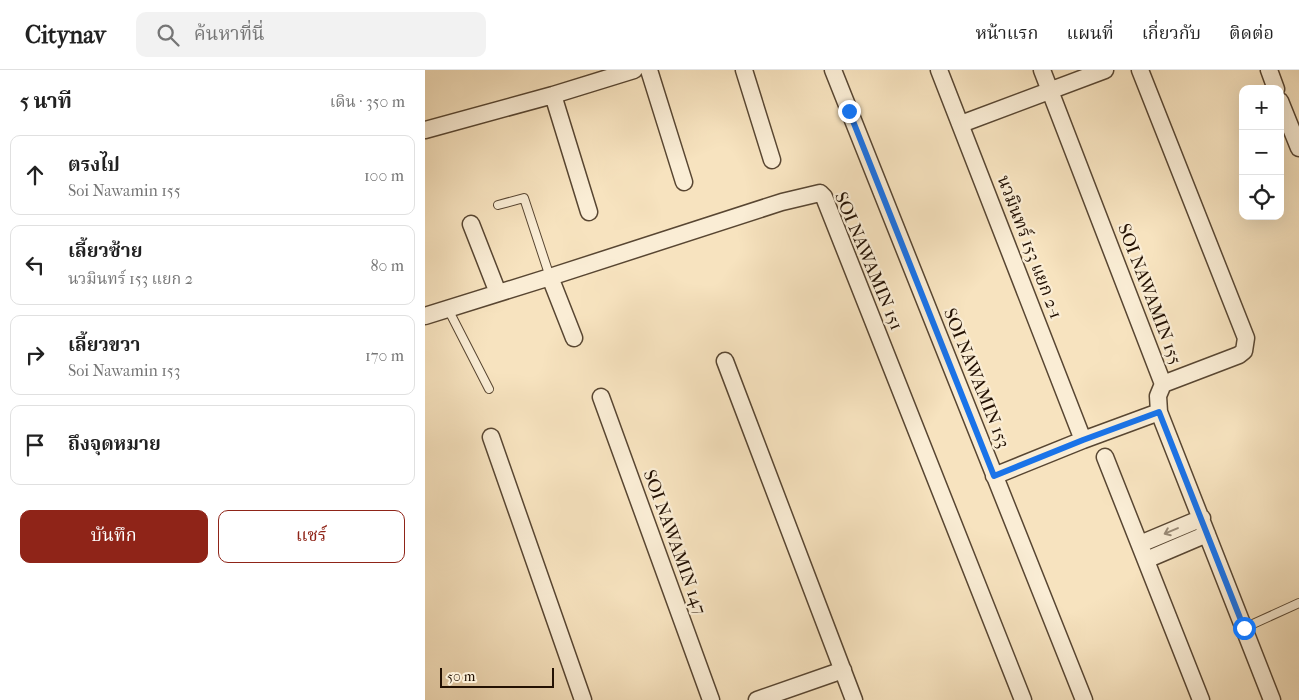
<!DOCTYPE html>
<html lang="th">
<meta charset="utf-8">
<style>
body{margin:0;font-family:"IM FELL French Canon","Noto Serif Thai",serif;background:#f2f2f2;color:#222}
.controls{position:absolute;right:15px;top:15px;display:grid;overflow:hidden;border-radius:10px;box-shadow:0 5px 20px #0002}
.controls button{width:45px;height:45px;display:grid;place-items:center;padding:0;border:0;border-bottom:1px solid #e0e0e0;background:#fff;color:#222;font:25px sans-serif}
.scale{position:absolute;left:15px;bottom:12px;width:114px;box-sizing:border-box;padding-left:5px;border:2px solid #231103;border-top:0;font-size:14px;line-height:18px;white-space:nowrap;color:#231103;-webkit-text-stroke:4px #faedd5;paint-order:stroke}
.stop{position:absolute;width:15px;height:15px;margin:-11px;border:4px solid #1a73e8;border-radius:50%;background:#fff}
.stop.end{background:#1a73e8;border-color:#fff;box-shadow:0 1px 5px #0008}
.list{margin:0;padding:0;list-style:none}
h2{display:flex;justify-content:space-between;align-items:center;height:65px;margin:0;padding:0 20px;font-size:21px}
h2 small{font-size:16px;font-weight:400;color:#767676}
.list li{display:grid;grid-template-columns:32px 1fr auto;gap:15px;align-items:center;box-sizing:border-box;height:80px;margin:0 10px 10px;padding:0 10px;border:1px solid #e0e0e0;border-radius:10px}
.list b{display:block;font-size:19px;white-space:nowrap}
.list p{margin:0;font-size:16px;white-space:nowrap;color:#767676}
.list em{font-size:16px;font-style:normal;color:#767676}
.actions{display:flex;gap:10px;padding:15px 20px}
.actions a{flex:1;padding:11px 0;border:1px solid #8f2418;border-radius:10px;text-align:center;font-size:18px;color:#8f2418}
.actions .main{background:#8f2418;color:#fff}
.icon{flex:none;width:28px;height:28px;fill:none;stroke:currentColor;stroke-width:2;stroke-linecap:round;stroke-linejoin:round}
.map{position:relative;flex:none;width:874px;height:630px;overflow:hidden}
header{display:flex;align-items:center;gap:30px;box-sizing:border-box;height:70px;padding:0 25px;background:#fff;border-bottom:1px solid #e0e0e0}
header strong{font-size:24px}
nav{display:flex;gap:28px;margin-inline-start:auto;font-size:18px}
.search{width:350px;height:45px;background:#f2f2f2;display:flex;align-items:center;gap:12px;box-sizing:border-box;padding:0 18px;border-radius:10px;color:#767676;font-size:19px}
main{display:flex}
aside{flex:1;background:#fff}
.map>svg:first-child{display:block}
</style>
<header>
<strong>Citynav</strong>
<div class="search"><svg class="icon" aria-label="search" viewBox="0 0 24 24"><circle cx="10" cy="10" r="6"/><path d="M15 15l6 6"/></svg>ค้นหาที่นี่</div>
<nav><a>หน้าแรก</a><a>แผนที่</a><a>เกี่ยวกับ</a><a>ติดต่อ</a></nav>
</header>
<main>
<aside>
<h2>5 นาที<small>เดิน · 350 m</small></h2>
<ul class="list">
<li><svg class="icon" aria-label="ahead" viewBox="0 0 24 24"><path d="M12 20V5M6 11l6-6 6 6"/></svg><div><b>ตรงไป</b><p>Soi Nawamin 155</p></div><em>100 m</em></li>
<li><svg class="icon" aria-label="left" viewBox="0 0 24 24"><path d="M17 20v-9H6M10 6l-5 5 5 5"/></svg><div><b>เลี้ยวซ้าย</b><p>นวมินทร์ 153 แยก 2</p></div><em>80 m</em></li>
<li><svg class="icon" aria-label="right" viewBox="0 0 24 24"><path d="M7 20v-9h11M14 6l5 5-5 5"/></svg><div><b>เลี้ยวขวา</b><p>Soi Nawamin 153</p></div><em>170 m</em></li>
<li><svg class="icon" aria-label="arrive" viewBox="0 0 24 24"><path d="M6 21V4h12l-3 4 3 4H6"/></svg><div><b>ถึงจุดหมาย</b></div></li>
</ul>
<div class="actions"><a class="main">บันทึก</a><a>แชร์</a></div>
</aside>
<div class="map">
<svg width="874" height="630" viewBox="0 0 874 630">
<rect width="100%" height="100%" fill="#f7e3bf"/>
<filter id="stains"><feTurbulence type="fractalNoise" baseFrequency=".004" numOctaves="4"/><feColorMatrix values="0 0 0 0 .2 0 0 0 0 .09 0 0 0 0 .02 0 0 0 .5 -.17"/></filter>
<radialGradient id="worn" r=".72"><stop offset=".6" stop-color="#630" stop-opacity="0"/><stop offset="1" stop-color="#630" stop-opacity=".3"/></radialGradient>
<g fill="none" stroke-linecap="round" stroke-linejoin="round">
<defs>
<path id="lane" d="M73 135 99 128 125 207
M23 239 64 319
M819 558 874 533"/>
<path id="street" d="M224 0 259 112
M319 0 347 90
M408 0 659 630
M514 0 658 370
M617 0 738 314 733 326 734 342 847 630
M715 0 821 268 819 281 814 285 738 314
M844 0 851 19
M128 25 164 142
M855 31 874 78
M536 54 680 0
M0 60 128 25 209 0
M46 154 73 223
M125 207 149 268
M0 246 125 207 357 132 395 123 399 127 598 630
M300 291 429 630
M176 327 286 630
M66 367 158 630
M680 387 776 630
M569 406 658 370 734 342
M715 474 777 448
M721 490 782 464
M332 630 418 600"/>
</defs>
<use href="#lane" stroke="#584632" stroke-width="10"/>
<use href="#street" stroke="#584632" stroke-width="19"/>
<use href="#lane" stroke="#faedd5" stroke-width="8"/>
<use href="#street" stroke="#faedd5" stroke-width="16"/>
</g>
<defs><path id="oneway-shaft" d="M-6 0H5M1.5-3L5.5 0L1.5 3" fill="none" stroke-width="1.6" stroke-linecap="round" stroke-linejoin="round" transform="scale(1.25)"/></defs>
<use stroke="#998a76" href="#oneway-shaft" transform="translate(746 461) rotate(157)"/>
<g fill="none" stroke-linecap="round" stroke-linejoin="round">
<path stroke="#1a73e8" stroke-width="6" d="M424 41 569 406 658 370 734 342 819 558"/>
</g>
<g text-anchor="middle" stroke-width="4.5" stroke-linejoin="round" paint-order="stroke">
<g font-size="18" fill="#231103" stroke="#faedd5">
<text transform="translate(605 177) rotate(69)" y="6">นวมินทร์ 153 แยก 2-1</text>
<text transform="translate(444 191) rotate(67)" y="6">SOI NAWAMIN 151</text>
<text transform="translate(725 224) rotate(69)" y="6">SOI NAWAMIN 155</text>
<text transform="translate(552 308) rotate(68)" y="6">SOI NAWAMIN 153</text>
<text transform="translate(250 472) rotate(70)" y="6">SOI NAWAMIN 147</text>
</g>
</g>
<rect width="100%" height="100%" filter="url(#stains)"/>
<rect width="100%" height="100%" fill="url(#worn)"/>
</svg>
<div class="controls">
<button>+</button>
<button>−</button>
<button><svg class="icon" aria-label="locate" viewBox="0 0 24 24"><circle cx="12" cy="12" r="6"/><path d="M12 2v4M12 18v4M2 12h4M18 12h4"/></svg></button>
</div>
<div class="scale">50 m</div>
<div class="stop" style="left:819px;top:558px"></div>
<div class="stop end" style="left:424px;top:41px"></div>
</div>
</main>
